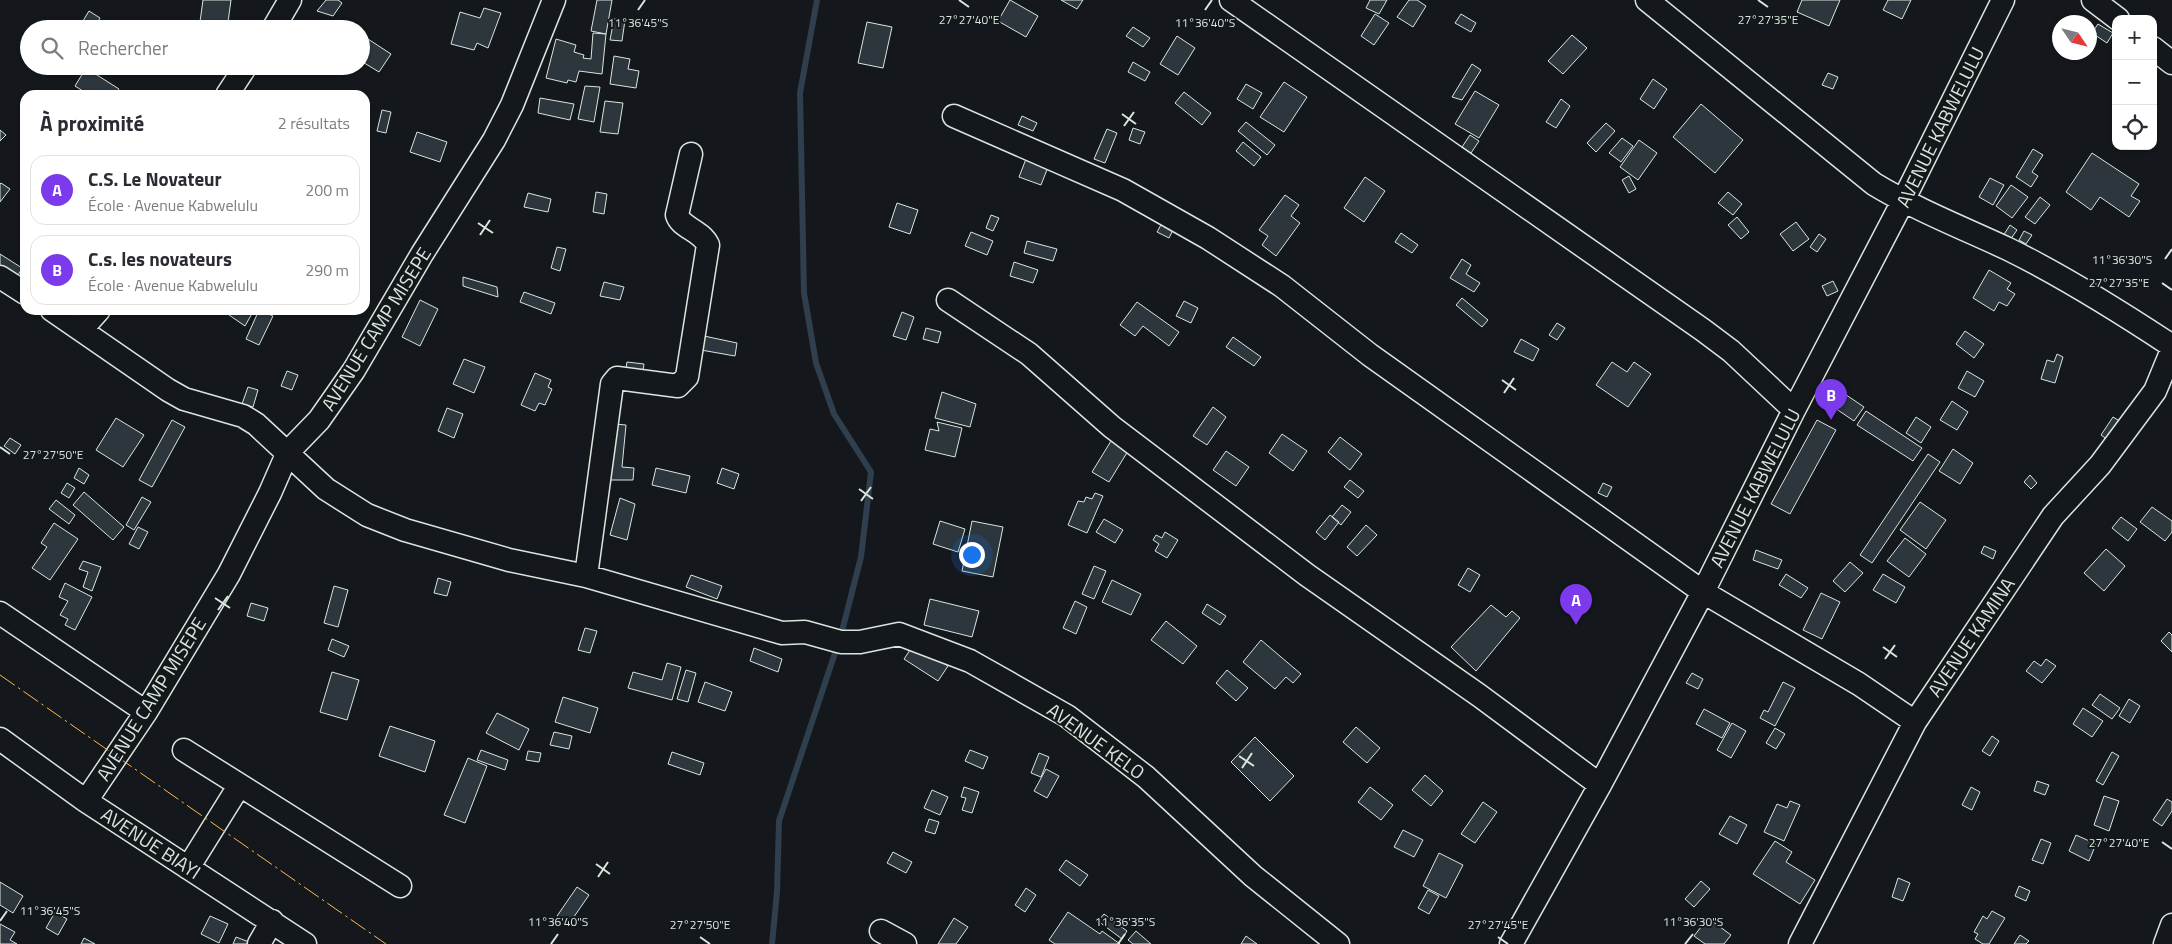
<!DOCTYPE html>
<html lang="fr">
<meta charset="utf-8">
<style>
body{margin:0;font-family:"Titillium Web",sans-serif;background:#f2f2f3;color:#2b2b33}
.controls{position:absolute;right:15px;top:15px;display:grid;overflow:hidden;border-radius:10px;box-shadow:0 1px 4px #0004}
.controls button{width:45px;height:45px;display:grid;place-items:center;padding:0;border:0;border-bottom:1px solid #e1e1e2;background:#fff;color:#2b2b33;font:25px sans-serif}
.compass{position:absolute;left:2052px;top:15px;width:45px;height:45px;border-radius:50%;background:#fff;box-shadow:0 1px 4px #0004;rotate:125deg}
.you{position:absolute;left:971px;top:554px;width:18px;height:18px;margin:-12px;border:4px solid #fff;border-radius:50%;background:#1a73e8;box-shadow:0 0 0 8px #1a73e833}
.badge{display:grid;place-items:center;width:32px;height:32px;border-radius:50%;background:#7c3aed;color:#fff;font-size:16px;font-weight:700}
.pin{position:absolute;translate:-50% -41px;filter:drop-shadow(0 1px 2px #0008)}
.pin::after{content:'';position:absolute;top:26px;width:18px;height:15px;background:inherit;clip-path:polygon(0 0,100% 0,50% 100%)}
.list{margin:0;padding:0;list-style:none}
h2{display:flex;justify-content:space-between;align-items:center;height:65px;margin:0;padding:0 20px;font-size:21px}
h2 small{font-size:16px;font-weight:400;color:#7c7c81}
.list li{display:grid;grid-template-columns:32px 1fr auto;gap:15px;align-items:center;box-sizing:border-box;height:70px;margin:0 10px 10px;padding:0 10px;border:1px solid #e1e1e2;border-radius:15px}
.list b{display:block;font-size:19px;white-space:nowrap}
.list p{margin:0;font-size:16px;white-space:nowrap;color:#7c7c81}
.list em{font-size:16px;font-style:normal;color:#7c7c81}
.icon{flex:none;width:28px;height:28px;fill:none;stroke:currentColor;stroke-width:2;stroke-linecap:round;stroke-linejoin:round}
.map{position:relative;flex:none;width:2172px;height:944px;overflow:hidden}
.search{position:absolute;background:#fff;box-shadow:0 1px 4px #0004;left:20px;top:20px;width:350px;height:55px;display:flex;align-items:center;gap:12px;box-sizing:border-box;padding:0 18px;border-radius:28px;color:#7c7c81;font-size:19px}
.panel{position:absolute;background:#fff;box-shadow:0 1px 4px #0004;left:20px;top:90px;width:350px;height:225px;border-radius:15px}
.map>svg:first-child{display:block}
</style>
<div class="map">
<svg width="2172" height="944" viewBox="0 0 2172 944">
<rect width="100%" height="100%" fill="#14181c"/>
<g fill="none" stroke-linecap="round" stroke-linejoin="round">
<path stroke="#2f3f4d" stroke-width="6" d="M817 0 800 93 804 293 816 363 834 414 871 472 861 557 841 635
M772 944 777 892 779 821 837 647"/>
</g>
<path fill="#2c363c" stroke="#d8e6dc" d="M203 0H231L227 29H199Z
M326 0H338L342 3 333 16 317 11Z
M597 0H612L606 34 591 31Z
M1010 0 1038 16 1026 37 998 21Z
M1061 0H1083L1077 9Z
M1370 0H1387L1379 14 1366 8Z
M1409 0H1417L1426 6 1413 27 1397 17Z
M1802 0H1840L1829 26 1797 12Z
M1888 0H1911L1902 19 1883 10Z
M484 8 501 13 488 48 477 43 474 50 451 44 460 12 480 18Z
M89 11 100 18 94 29H78Z
M1375 14 1389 23 1374 45 1361 36Z
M1461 14 1476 23 1471 32 1455 23Z
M614 19 625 20 622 41 610 40Z
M867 22 892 27 883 68 858 63Z
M256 24 266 28 265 29H254Z
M2098 24 2113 33 2107 43 2092 33Z
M1133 27 1150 38 1143 47 1126 36Z
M593 33 606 34 602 74 579 71 576 82 568 80 567 83 546 78 556 39 576 45 574 52 584 55 583 58 591 59Z
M1572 35 1587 48 1563 74 1548 61Z
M1177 36 1195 48 1178 75 1160 64Z
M368 39 391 54 379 72 361 61V51Z
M614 56 630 59 628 69 639 71 636 88 610 84Z
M1133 62 1150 72 1145 81 1128 72Z
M1472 64 1481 70 1462 100 1452 97Z
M86 68 119 89 115 95H89L75 86Z
M1828 73 1838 77 1833 89 1822 85Z
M1653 79 1667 89 1654 109 1640 99Z
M1284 82 1307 97 1284 132 1260 117Z
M1246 84 1262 93 1253 109 1237 99Z
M585 86 600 87 594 122 578 119Z
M1475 91 1499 105 1479 138 1455 124Z
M1184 92 1211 113 1202 125 1175 103Z
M540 98 574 104 570 120 538 113Z
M1561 99 1570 106 1556 128 1546 122Z
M605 101 623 103 618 134 600 132Z
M1701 104 1743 140 1715 173 1673 137Z
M382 110 391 112 386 133 377 131Z
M1022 116 1037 123 1033 131 1018 125Z
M1246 122 1275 145 1267 155 1238 131Z
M1606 123 1615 131 1596 152 1587 143Z
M1133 128 1145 132 1140 144 1129 140Z
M1107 129 1117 133 1105 163 1094 159Z
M0 130 6 135 0 141Z
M417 132 447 142 440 162 410 152Z
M1470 135 1479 141 1471 153 1462 147Z
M1622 138 1633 146 1621 162 1609 153Z
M1639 140 1657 153 1638 180 1620 167Z
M1243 142 1261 157 1254 166 1236 151Z
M2033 149 2043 155 2032 172 2038 176 2031 187 2016 177Z
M2092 153 2139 184 2131 196 2140 201 2129 217 2100 197 2091 210 2066 192Z
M1026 159 1048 167 1041 185 1019 177Z
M1629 176 1636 189 1629 193 1622 180Z
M1365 177 1385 191 1364 222 1344 208Z
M1990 178 2004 185 1993 205 1979 197Z
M1 183 10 189 0 202V184Z
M2011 185 2028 197 2012 218 1996 206Z
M596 192 607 194 604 214 593 212Z
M1728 192 1742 204 1733 215 1718 203Z
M528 193 551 199 548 212 524 207Z
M1285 195 1299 205 1291 216 1300 223 1276 256 1262 245 1268 236 1259 230Z
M2040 197 2050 205 2035 224 2025 217Z
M897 203 918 210 910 234 889 227Z
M991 215 999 218 993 231 986 228Z
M1737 217 1749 232 1741 239 1728 225Z
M1796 222 1809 239 1793 251 1780 234Z
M1162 223 1174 228 1169 238 1157 232Z
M2010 225 2017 230 2010 240 2003 236Z
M2024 231 2032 235 2026 244 2019 240Z
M971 232 993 241 987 255 965 246Z
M1401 233 1418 245 1412 253 1395 242Z
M1819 234 1826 239 1817 252 1810 247Z
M1027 241 1057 249 1053 261 1024 253Z
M557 247 566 249 560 271 551 268Z
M0 254 22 268 16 279 0 269Z
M1462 259 1471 265 1466 274 1480 283 1474 292 1450 278Z
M1014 262 1038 270 1033 283 1010 276Z
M1989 270 2011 283 2007 289 2015 294 2007 306 1999 302 1994 311 1973 298Z
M463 277 497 287 498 297 463 286Z
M1833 281 1838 291 1827 296 1822 286Z
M604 282 624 287 620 300 600 296Z
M524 292 555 303 551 314 520 302Z
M1462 298 1488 320 1482 327 1456 305Z
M420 300 438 309 420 346 402 337Z
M1184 301 1198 308 1191 323 1176 316Z
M1137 302 1179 332 1169 346 1143 326 1135 336 1120 325Z
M233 310H254L245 326 229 315Z
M259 310 273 316 259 345 246 339Z
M902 312 914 317 906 340 893 336Z
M1557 323 1565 328 1557 340 1549 335Z
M926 328 941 332 938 343 923 339Z
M1965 331 1984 344 1974 358 1956 344Z
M704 336 737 343 735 356 701 350Z
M1233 337 1261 357 1254 366 1226 347Z
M1521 339 1539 349 1533 361 1514 352Z
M2057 354 2063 357 2055 383 2041 379 2047 360 2054 362Z
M464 359 485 367 474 393 453 384Z
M627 362 644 364 642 376 625 373Z
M1612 362 1627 372 1634 362 1651 374 1628 407 1596 385Z
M287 371 298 375 292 390 281 386Z
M1967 371 1984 381 1975 397 1958 388Z
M535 373 551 380 548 387 552 389 545 405 539 403 535 411 521 405Z
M248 387 258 390 253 407 242 404Z
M1836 388 1864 407 1854 421 1826 402Z
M942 392 976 404 970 427 935 418Z
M1952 401 1968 412 1957 430 1940 420Z
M1213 407 1226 417 1207 445 1193 436Z
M447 408 463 414 454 438 438 431Z
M1866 411 1922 448 1913 461 1857 425Z
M1916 417 1931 427 1921 443 1906 433Z
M2113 417 2123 423 2111 442 2101 435Z
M116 418 144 435 123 467 96 450Z
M172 420 185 427 152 487 139 480Z
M1817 420 1836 430 1790 514 1771 504Z
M937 422 962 428 955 457 925 450 930 429 939 431Z
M615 424 626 425 622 467 634 468 633 480H609Z
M1282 434 1307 451 1293 471 1269 453Z
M1340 437 1362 454 1350 470 1328 452Z
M10 438 21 445 15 454 4 446Z
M1111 441 1128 451 1109 482 1092 472Z
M1953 449 1973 463 1960 484 1939 471Z
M1226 451 1249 467 1236 486 1213 470Z
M1928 454 1940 462 1872 563 1860 555Z
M79 468 89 475 84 484 74 478Z
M656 468 690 476 686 493 652 485Z
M722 468 739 474 734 489 717 483Z
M2030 475 2037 483 2031 489 2024 482Z
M1350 480 1364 491 1358 498 1344 487Z
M67 483 75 488 69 498 61 493Z
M1603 483 1612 487 1607 497 1598 493Z
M84 492 124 527 113 540 73 505Z
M1095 493 1103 496 1087 533 1068 525 1078 501 1084 502 1086 497 1092 499Z
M142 497 151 502 134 530 126 525Z
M620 498 635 504 627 540 610 535Z
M56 500 75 515 69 524 49 509Z
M1920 502 1946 520 1926 549 1900 530Z
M1342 505 1351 512 1341 525 1332 517Z
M2152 507 2172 521V532L2165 541 2140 522Z
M1330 515 1339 522 1325 540 1316 532Z
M2121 517 2137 529 2128 541 2112 528Z
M1104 519 1123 530 1115 543 1096 532Z
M940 521 965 529 958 552 933 544Z
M972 521 1003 527 993 577 962 571Z
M54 523 78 539 50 580 32 568 47 547 41 543Z
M1366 525 1377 535 1357 556 1347 547Z
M138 527 148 532 139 549 129 544Z
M1165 532 1178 540 1167 558 1155 551 1159 544 1153 540 1156 535 1162 538Z
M1905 538 1926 554 1909 577 1887 561Z
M1984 546 1996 551 1993 559 1981 553Z
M2106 549 2125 566 2104 591 2084 573Z
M1756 550 1782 560 1778 569 1753 560Z
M83 561 101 567 92 591 83 587 88 572 79 569Z
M1850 562 1863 573 1845 592 1833 581Z
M1094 566 1106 571 1094 599 1082 594Z
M1468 568 1480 575 1470 592 1458 585Z
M1786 574 1808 588 1801 598 1779 585Z
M1883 574 1905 587 1896 603 1873 590Z
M691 575 722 586 717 599 686 587Z
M438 578 451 582 447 596 434 593Z
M1112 580 1141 594 1131 615 1102 602Z
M65 583 92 597 75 630 65 625 68 619 60 615 68 601 59 597Z
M334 586 348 590 338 627 324 623Z
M1821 593 1840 602 1822 639 1803 630Z
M930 599 979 611 972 637 924 625Z
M1075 601 1087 607 1076 634 1063 628Z
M251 603 268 608 264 621 247 616Z
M1207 604 1226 616 1220 625 1202 613Z
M1491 605 1506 617 1512 611 1520 618 1476 671 1451 647Z
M1166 621 1197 646 1183 664 1151 640Z
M585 628 597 631 590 653 578 650Z
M2169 632 2172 635V652L2161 641Z
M332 639 349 646 344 657 328 650Z
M1261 640 1301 674 1293 683 1286 677 1275 689 1243 662Z
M914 644 948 666 938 681 904 659Z
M754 648 782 659 778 672 750 661Z
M2046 659 2056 666 2042 683 2026 671 2034 661 2041 666Z
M667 663 681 667 672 700 628 688 633 672 662 680Z
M686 670 696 673 688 702 677 699Z
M1227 670 1248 688 1236 701 1216 683Z
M332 672 359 680 347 720 320 712Z
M1692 673 1703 679 1698 689 1686 683Z
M705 682 732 692 725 711 698 702Z
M1783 682 1795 688 1775 726 1760 718 1764 710 1768 712Z
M2100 694 2120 708 2112 719 2092 705Z
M563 697 598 708 590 733 555 722Z
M2129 699 2140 706 2130 723 2119 716Z
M2083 708 2103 721 2092 737 2073 724Z
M1704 709 1730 723 1722 738 1696 724Z
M497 713 529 729 519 750 486 733Z
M1732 723 1746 731 1731 758 1717 750Z
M390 726 435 741 425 772 379 756Z
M1356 727 1380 748 1367 763 1343 742Z
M1775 728 1785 734 1776 749 1766 743Z
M554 732 572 736 569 749 550 745Z
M1992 736 1999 741 1990 756 1982 751Z
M1255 737 1294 776 1270 801 1231 762Z
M481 750 508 760 505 770 477 760Z
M970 750 988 757 983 769 965 761Z
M528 751 541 753 539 762 526 760Z
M672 752 704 763 700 775 668 764Z
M2112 752 2119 756 2103 785 2096 781Z
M1039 753 1049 757 1041 777 1031 773Z
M468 758 487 766 465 823 444 815Z
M1046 769 1059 776 1047 798 1034 791Z
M1425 775 1443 791 1431 806 1412 790Z
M2037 781 2049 785 2045 795 2034 791Z
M964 787 979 792 972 813 962 810 966 798 961 797Z
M1370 787 1393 805 1381 820 1358 802Z
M1971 787 1980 792 1972 810 1962 805Z
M932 790 948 797 940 815 924 808Z
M2104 796 2119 801 2109 831 2094 825Z
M2167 799 2172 802V811L2162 826 2153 820Z
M1790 801 1800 805 1784 841 1764 832 1777 804 1787 808Z
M1483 802 1497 812 1475 843 1461 834Z
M1730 816 1747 825 1737 844 1719 834Z
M929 819 939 822 935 834 925 831Z
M1403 830 1423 840 1414 857 1394 847Z
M2076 835 2096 844 2089 861 2069 851Z
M2041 839 2051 843 2043 864 2032 860Z
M1775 841 1792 852 1786 862 1815 880 1800 904 1753 874Z
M893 852 912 862 906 873 887 863Z
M1439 853 1463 865 1446 898 1423 886Z
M1066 860 1088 875 1080 886 1059 870Z
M1898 878 1910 883 1903 901 1892 897Z
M1701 881 1710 889 1694 907 1685 899Z
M0 882 23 896 13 913 0 905Z
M2019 886 2030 891 2026 901 2015 896Z
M577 887 589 895 569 924 557 916Z
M1026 888 1036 895 1025 912 1015 905Z
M1428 890 1439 896 1429 914 1418 908Z
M1992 911 2005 918 1989 944H1983L1975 939 1978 934 1974 932 1983 916 1987 919Z
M55 912 67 919 58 935 46 928Z
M1068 912 1100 934 1102 931 1120 944H1055L1049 940Z
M1104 914 1127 931 1122 939 1098 921Z
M210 916 228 924 219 943 201 934Z
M954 918 968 927 956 944H938Z
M1708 918 1731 935 1724 944H1705L1694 936Z
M0 924 15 932 10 940 17 944H0Z
M1136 931 1151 944H1133L1128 940Z
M2020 935 2029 941 2026 944H2014Z
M1246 936 1257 944H1241Z
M236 937 249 942 248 944H233Z
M84 938 95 944H81Z"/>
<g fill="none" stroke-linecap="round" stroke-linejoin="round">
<defs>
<path id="minor" d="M1231 0 1703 330 1731 351 1794 410
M1647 0 1874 184C1917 210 1963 228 2008 249 2065 277 2119 311 2172 346
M2093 0 2118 19
M273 29 290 0
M2153 48 2172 63
M227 95 246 66
M954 116 1123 190 1208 238 1282 286 1370 355 1703 592 1859 684 1915 722
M0 277 25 293
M948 300 1029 354 1112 427 1307 575 1480 696 1600 785
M52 310 168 390 184 399 243 416 256 424 326 489 367 515 405 530 509 560 586 576 782 633 805 632 841 642H860L899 634 970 661 1067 716 1146 777 1253 876 1338 944
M82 329 99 310
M586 576 612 384 617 378 678 386 687 377 708 245C701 230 681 228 677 215L691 154
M0 613 146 712
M0 739 86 801 305 944
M184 750 400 886
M86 801 146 712 229 574 270 493 288 452 319 420 354 370 422 254 494 140 512 105 554 0
M188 868 239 786
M881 931 905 944
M259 944 272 921
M1511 944 1600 785 1703 592 1794 410 1903 201 2003 0
M1800 944 1915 722 2053 516 2100 465 2155 391 2172 350
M2165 944 2172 925"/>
</defs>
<use href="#minor" stroke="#d8e6dc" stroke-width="25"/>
<use href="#minor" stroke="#14181c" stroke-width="22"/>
<path stroke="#ffb74d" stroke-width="1" stroke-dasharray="18 4 2.5 4" stroke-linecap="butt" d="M0 675 386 944"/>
</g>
<path fill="none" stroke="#d8e6dc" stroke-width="2" d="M959 0 969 7M1758 0 1768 7M638 10 645 0M1205 10 1212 0M1122 114 1136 124M1124 126 1134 112M478 223 493 233M480 235 490 220M2165 259 2172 249M2162 283 2172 290M1502 380 1516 390M1504 393 1514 378M0 447 10 454M859 489 873 499M861 501 871 487M215 598 230 608M218 610 228 596M1883 647 1897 657M1885 659 1895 645M1239 756 1254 766M1242 768 1252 753M2162 842 2172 849M596 864 610 874M598 877 608 862M0 921 7 911M700 937 710 944M1498 937 1508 944M551 944 558 934M1118 944 1125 934M1685 944 1693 934"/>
<g text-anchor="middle" stroke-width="4" stroke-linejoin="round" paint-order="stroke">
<g font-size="19" fill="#d8e6dc" stroke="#14181c">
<text transform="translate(1940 127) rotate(-64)" y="7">AVENUE KABWELULU</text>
<text transform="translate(376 329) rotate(-58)" y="7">AVENUE CAMP MISEPE</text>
<text transform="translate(1755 488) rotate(-63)" y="7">AVENUE KABWELULU</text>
<text transform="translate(1971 637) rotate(-56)" y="7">AVENUE KAMINA</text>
<text transform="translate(151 699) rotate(-58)" y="7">AVENUE CAMP MISEPE</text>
<text transform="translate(1096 741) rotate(36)" y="7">AVENUE KELO</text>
<text transform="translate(151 843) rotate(33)" y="7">AVENUE BIAYI</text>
</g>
</g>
<g font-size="12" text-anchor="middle" fill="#d8e6dc" stroke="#14181c" stroke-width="4" stroke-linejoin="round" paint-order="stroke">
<text x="969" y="24">27°27'40"E</text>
<text x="1768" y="24">27°27'35"E</text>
<text x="638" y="27">11°36'45"S</text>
<text x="1205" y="27">11°36'40"S</text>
<text x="2122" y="264">11°36'30"S</text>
<text x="2119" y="287">27°27'35"E</text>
<text x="53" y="459">27°27'50"E</text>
<text x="2119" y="847">27°27'40"E</text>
<text x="50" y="915">11°36'45"S</text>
<text x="558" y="926">11°36'40"S</text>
<text x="1125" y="926">11°36'35"S</text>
<text x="1693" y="926">11°36'30"S</text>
<text x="700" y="929">27°27'50"E</text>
<text x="1498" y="929">27°27'45"E</text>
</g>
</svg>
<div class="controls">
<button>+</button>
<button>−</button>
<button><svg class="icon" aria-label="locate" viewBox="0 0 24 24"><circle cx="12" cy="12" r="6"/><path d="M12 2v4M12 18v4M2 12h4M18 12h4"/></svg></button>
</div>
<svg class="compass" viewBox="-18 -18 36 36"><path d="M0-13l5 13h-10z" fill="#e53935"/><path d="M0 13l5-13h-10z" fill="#7c7c81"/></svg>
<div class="you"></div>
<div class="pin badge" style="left:1576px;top:625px">A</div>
<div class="pin badge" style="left:1831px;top:420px">B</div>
<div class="search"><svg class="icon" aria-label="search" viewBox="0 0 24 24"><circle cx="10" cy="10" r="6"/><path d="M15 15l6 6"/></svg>Rechercher</div>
<section class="panel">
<h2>À proximité<small>2 résultats</small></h2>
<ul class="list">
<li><span class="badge">A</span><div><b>C.S. Le Novateur</b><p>École · Avenue Kabwelulu</p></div><em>200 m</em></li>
<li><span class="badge">B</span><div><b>C.s. les novateurs</b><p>École · Avenue Kabwelulu</p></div><em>290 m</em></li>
</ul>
</section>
</div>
